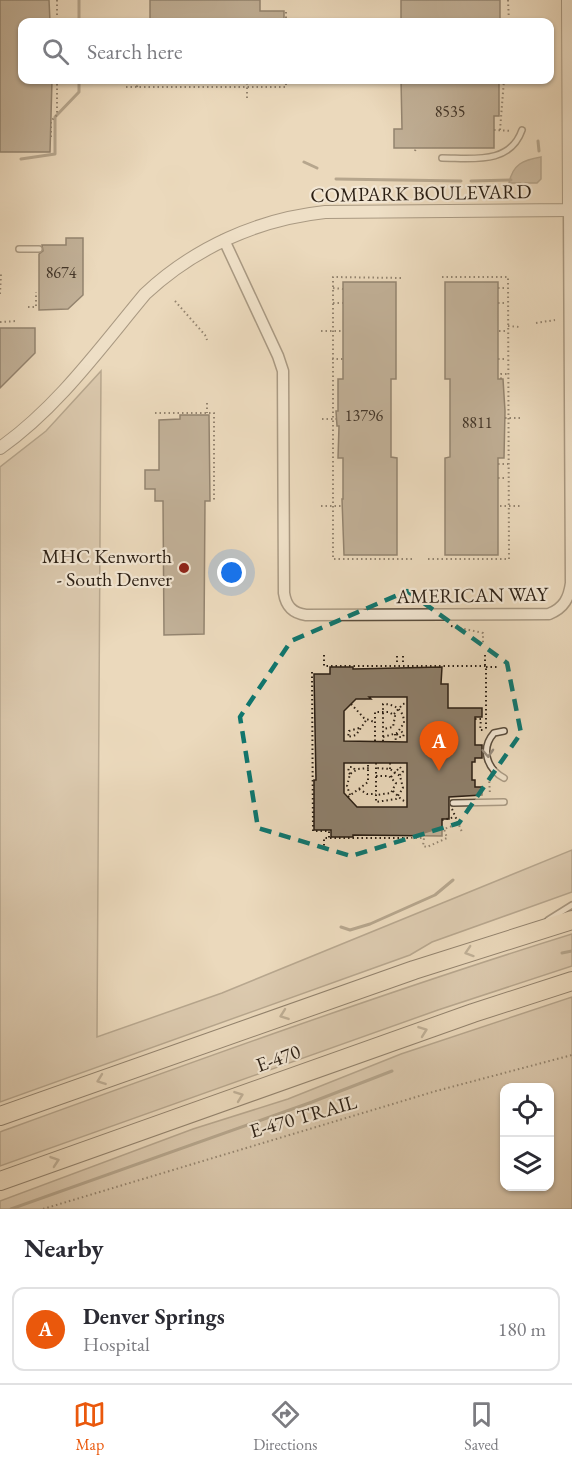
<!DOCTYPE html>
<style>
body{margin:0;font-family:"EB Garamond",serif;background:#f7f7f7;color:#2b2b33}
.controls{position:absolute;right:18px;bottom:18px;display:grid;overflow:hidden;border-radius:12px;box-shadow:0 2px 4px #0004}
.controls button{width:54px;height:54px;display:grid;place-items:center;padding:0;border:0;border-bottom:2px solid #e1e1e2;background:#fff;color:#2b2b33;font:30px sans-serif}
.you{position:absolute;left:232px;top:573px;width:21px;height:21px;margin:-15px;border:4px solid #fff;border-radius:50%;background:#1a73e8;box-shadow:0 0 0 9px #1a73e833}
.badge{display:grid;place-items:center;width:39px;height:39px;border-radius:50%;background:#ea580c;color:#fff;font-size:20px;font-weight:700}
.pin{position:absolute;translate:-50% -50px;filter:drop-shadow(0 2px 3px #0008)}
.pin::after{content:'';position:absolute;top:32px;width:21px;height:18px;background:inherit;clip-path:polygon(0 0,100% 0,50% 100%)}
.list{margin:0;padding:0;list-style:none}
h2{display:flex;justify-content:space-between;align-items:center;height:78px;margin:0;padding:0 24px;font-size:26px}
h2 small{font-size:20px;font-weight:400;color:#7c7c81}
.list li{display:grid;grid-template-columns:39px 1fr auto;gap:18px;align-items:center;box-sizing:border-box;height:84px;margin:0 12px 12px;padding:0 12px;border:2px solid #e1e1e2;border-radius:12px}
.list b{display:block;font-size:22px;white-space:nowrap}
.list p{margin:0;font-size:20px;white-space:nowrap;color:#7c7c81}
.list em{font-size:20px;font-style:normal;color:#7c7c81}
.icon{flex:none;width:33px;height:33px;fill:none;stroke:currentColor;stroke-width:2;stroke-linecap:round;stroke-linejoin:round}
.map{position:relative;flex:none;width:572px;height:1209px;overflow:hidden}
.search{position:absolute;background:#fff;box-shadow:0 2px 4px #0004;left:18px;right:18px;top:18px;height:66px;display:flex;align-items:center;gap:15px;box-sizing:border-box;padding:0 21px;border-radius:12px;color:#7c7c81;font-size:22px}
.sheet{height:174px;background:#fff}
nav{display:flex;justify-content:space-around;align-items:center;box-sizing:border-box;height:84px;border-top:2px solid #e1e1e2;background:#fff;font-size:16px;color:#7c7c81}
nav a{display:grid;justify-items:center;gap:3px}
nav .on{color:#ea580c}
.map>svg:first-child{display:block}
</style>
<div class="map">
<svg width="572" height="1209" viewBox="0 0 572 1209">
<rect width="100%" height="100%" fill="#ebd9bc"/>
<filter id="stains"><feTurbulence type="fractalNoise" baseFrequency=".00333" numOctaves="4"/><feColorMatrix values="0 0 0 0 .2 0 0 0 0 .09 0 0 0 0 .02 0 0 0 .5 -.17"/></filter>
<radialGradient id="worn" r=".72"><stop offset=".6" stop-color="#630" stop-opacity="0"/><stop offset="1" stop-color="#630" stop-opacity=".3"/></radialGradient>
<path fill="#cab99f" stroke="#7a6c59" stroke-width="1.5" fill-rule="evenodd" d="M101 371 97 1037 222 993 572 850V892L432 942 410 955 371 969 0 1102V467L46 431Z
M572 934V966L438 1010 0 1166V1132C190 1063 379 994 572 934Z
M572 997V1209H0V1201L193 1129 288 1099 401 1054ZM504 1088H550V1186H504Z"/>
<path fill="#a99983" stroke="#766856" stroke-width="1.5" d="M541 157V179L537 183H509C513 164 523 160 541 157Z"/>
<g fill="none" stroke-linecap="round" stroke-linejoin="round">
<path stroke="#766856" stroke-width="3" d="M79 0V22
M538 141 539 151
M21 159 55 154V117L79 92V80
M304 162 317 168
M336 179 461 181
M471 181 511 180
M341 927 350 930 370 924 435 895 453 880
M562 953 572 951
M11 1209 312 1102 392 1071"/>
</g>
<path fill="#8e7f6b" stroke="#2a1e13" stroke-width="1.5" fill-rule="evenodd" d="M0 0H49L50 22H22V80H52L50 152H0Z
M150 0H260V11H284V22H150Z
M401 0H500V22H401Z
M401 80H499V116H494V148H394V129H402Z
M66 238H83V295L68 309 39 310V254L43 251 42 245H66Z
M343 282H396V379H391V457L397 458V555H344L342 499H343V458H338L339 426H337L336 411H338V379H343Z
M445 282H498V379H503L505 411 504 458H498V555H445V458L450 457V379H445Z
M0 328H35V353L0 388Z
M180 415H209L210 501H205L204 634 164 635 163 501H155V489H145V470H159V420L180 419Z
M330 667H353V669L442 667 441 684H448V708H482V717H475V745H482V758H475V762H472V780H475V787H482V795L449 797V819H442V836L353 835V837H331V830H314V780H316L314 674H330ZM369 697H407V742L344 741V711L356 699H371ZM344 763H407V807H357L344 793Z"/>
<g fill="none" stroke-linecap="round" stroke-linejoin="round">
<defs>
<path id="service" d="M442 158C472 158 510 165 522 130
M19 249H39
M504 731 494 733C480 749 487 769 504 778
M453 803 504 802
M548 920 572 905"/>
<path id="minor" d="M224 240 278 356 283 371 284 593C286 606 292 613 306 615L549 614C564 608 569 598 571 583L569 210"/>
<path id="tertiary" d="M568 0 569 210
M0 448C58 407 100 348 145 294 194 248 258 219 325 212L572 210"/>
<path id="motorway" d="M0 1116 414 970 572 920
M0 1181 473 1013 572 981"/>
</defs>
<use href="#service" stroke="#5a4d3d" stroke-width="8"/>
<use href="#minor" stroke="#5a4d3d" stroke-width="13"/>
<use href="#tertiary" stroke="#5a4d3d" stroke-width="14"/>
<use href="#motorway" stroke="#2a1e13" stroke-width="20"/>
<path stroke="#2a1e13" stroke-width="2" stroke-dasharray="1.5 3" stroke-linecap="butt" d="M57 0V22
M508 0 509 22
M286 12V22
M50 20H57
M126 87H286V80
M137 87 138 80
M247 98V80
M494 130 512 131
M500 130 504 80
M51 137V121L57 115V80
M415 151 416 148
M401 278 333 277V559H414
M333 288 343 289
M498 288H507
M0 294 1 273
M175 301 205 335 207 340
M333 303H343
M498 303H507
M28 307H36V292
M0 322 17 321
M536 323 555 320
M508 326 520 327
M321 331H341
M499 331H508
M332 359H343
M498 359H507
M501 379V374H508
M207 403V413
M155 413H214V500
M505 418H520
M322 419H336
M498 464H508
M498 478H507
M321 506H342
M500 506H520
M428 559H509L508 277H440
M451 626 483 633V643
M324 655V666H486V730
M485 655V666
M397 656V665
M403 656V665
M486 667H497
M312 672 313 831H329V838
M351 704 364 718 374 722
M394 714 403 704 407 703
M475 719H481L480 730H485
M359 728 349 731 348 737 356 735 367 719
M395 734 396 742
M397 734 398 737H403L404 734 400 730
M383 737 397 733 404 723C404 710 395 704 383 704V742
M375 741V712H389L395 716 393 727 383 729
M376 763V802L396 799 403 788 400 776 390 769 376 768
M390 763V769
M350 774 348 772 349 767H353L355 770
M376 776H389L396 783 391 793 376 795
M391 777 400 767 403 772 400 775
M489 777 490 795
M359 789 367 794H376
M393 791 402 800 407 802
M350 795 347 786 350 774 358 769 369 768
M348 797 368 782V763
M452 809 462 832
M442 820 455 817
M324 850V838H424L423 846 427 847 447 838 444 829 458 824
M43 1209 436 1091 572 1055"/>
<use href="#service" stroke="#f2e6d3" stroke-width="5"/>
<use href="#minor" stroke="#f2e6d3" stroke-width="10"/>
<use href="#tertiary" stroke="#f2e6d3" stroke-width="12"/>
<use href="#motorway" stroke="#ebd9bc" stroke-width="18"/>
</g>
<defs><path id="oneway-chevron" d="M-2-3.5L2.5 0L-2 3.5" fill="none" stroke-width="1.6" stroke-linecap="round" stroke-linejoin="round" transform="scale(1.5)"/></defs>
<use stroke="#988c7d" href="#oneway-chevron" transform="translate(488 753) rotate(87)"/>
<g stroke="#8a7c68">
<use href="#oneway-chevron" transform="translate(469 952) rotate(162)"/>
<use href="#oneway-chevron" transform="translate(284 1015) rotate(160)"/>
<use href="#oneway-chevron" transform="translate(423 1031) rotate(-20)"/>
<use href="#oneway-chevron" transform="translate(101 1080) rotate(160)"/>
<use href="#oneway-chevron" transform="translate(239 1096) rotate(-20)"/>
<use href="#oneway-chevron" transform="translate(55 1161) rotate(-19)"/>
</g>
<path d="M0 0H572V1209H0ZM407 591 507 663 521 733 459 823 351 856 258 828 240 717 291 641Z" fill="#ebd9bc" fill-opacity=".55" fill-rule="evenodd"/>
<path fill="none" stroke="#0f766e" stroke-width="4.5" stroke-dasharray="12 8" stroke-linejoin="round" d="M407 591 507 663 521 733 459 823 351 856 258 828 240 717 291 641Z"/>
<circle fill="#8f2418" stroke="#f2e6d3" stroke-width="2" cx="184" cy="568" r="6"/>
<g text-anchor="middle" stroke-width="4.5" stroke-linejoin="round" paint-order="stroke">
<g font-size="16" fill="#433629">
<text x="450" y="117">8535</text>
<text x="61" y="278">8674</text>
<text x="364" y="421">13796</text>
<text x="477" y="428">8811</text>
</g>
<g font-size="20" fill="#2a1e13" stroke="#f2e6d3">
<text transform="translate(421 193) rotate(-1)" y="7">COMPARK BOULEVARD</text>
<text transform="translate(472 595) rotate(-1)" y="7">AMERICAN WAY</text>
<text transform="translate(278 1058) rotate(-20)" y="7">E-470</text>
<text transform="translate(303 1116) rotate(-16)" y="7">E-470 TRAIL</text>
</g>
<g font-size="20" fill="#2a1e13" stroke="#f2e6d3" text-anchor="end">
<text x="172" y="563">MHC Kenworth<tspan x="172" dy="23">- South Denver</tspan></text>
</g>
</g>
<rect width="100%" height="100%" filter="url(#stains)"/>
<rect width="100%" height="100%" fill="url(#worn)"/>
</svg>
<div class="controls">
<button><svg class="icon" aria-label="locate" viewBox="0 0 24 24"><circle cx="12" cy="12" r="6"/><path d="M12 2v4M12 18v4M2 12h4M18 12h4"/></svg></button>
<button><svg class="icon" aria-label="layers" viewBox="0 0 24 24"><path d="M12 4l9 5-9 5-9-5zM3 14l9 5 9-5"/></svg></button>
</div>
<div class="you"></div>
<div class="pin badge" style="left:439px;top:771px">A</div>
<div class="search"><svg class="icon" aria-label="search" viewBox="0 0 24 24"><circle cx="10" cy="10" r="6"/><path d="M15 15l6 6"/></svg>Search here</div>
</div>
<section class="sheet">
<h2>Nearby<small></small></h2>
<ul class="list">
<li><span class="badge">A</span><div><b>Denver Springs</b><p>Hospital</p></div><em>180 m</em></li>
</ul>
</section>
<nav>
<a class="on"><svg class="icon" aria-label="map" viewBox="0 0 24 24"><path d="M3 6l6-2 6 2 6-2v14l-6 2-6-2-6 2zM9 4v14M15 6v14"/></svg>Map</a>
<a><svg class="icon" aria-label="directions" viewBox="0 0 24 24"><path d="M12 3l9 9-9 9-9-9zM9 14v-3h6M13 9l2 2-2 2"/></svg>Directions</a>
<a><svg class="icon" aria-label="saved" viewBox="0 0 24 24"><path d="M7 4h10v16l-5-4-5 4z"/></svg>Saved</a>
</nav>
